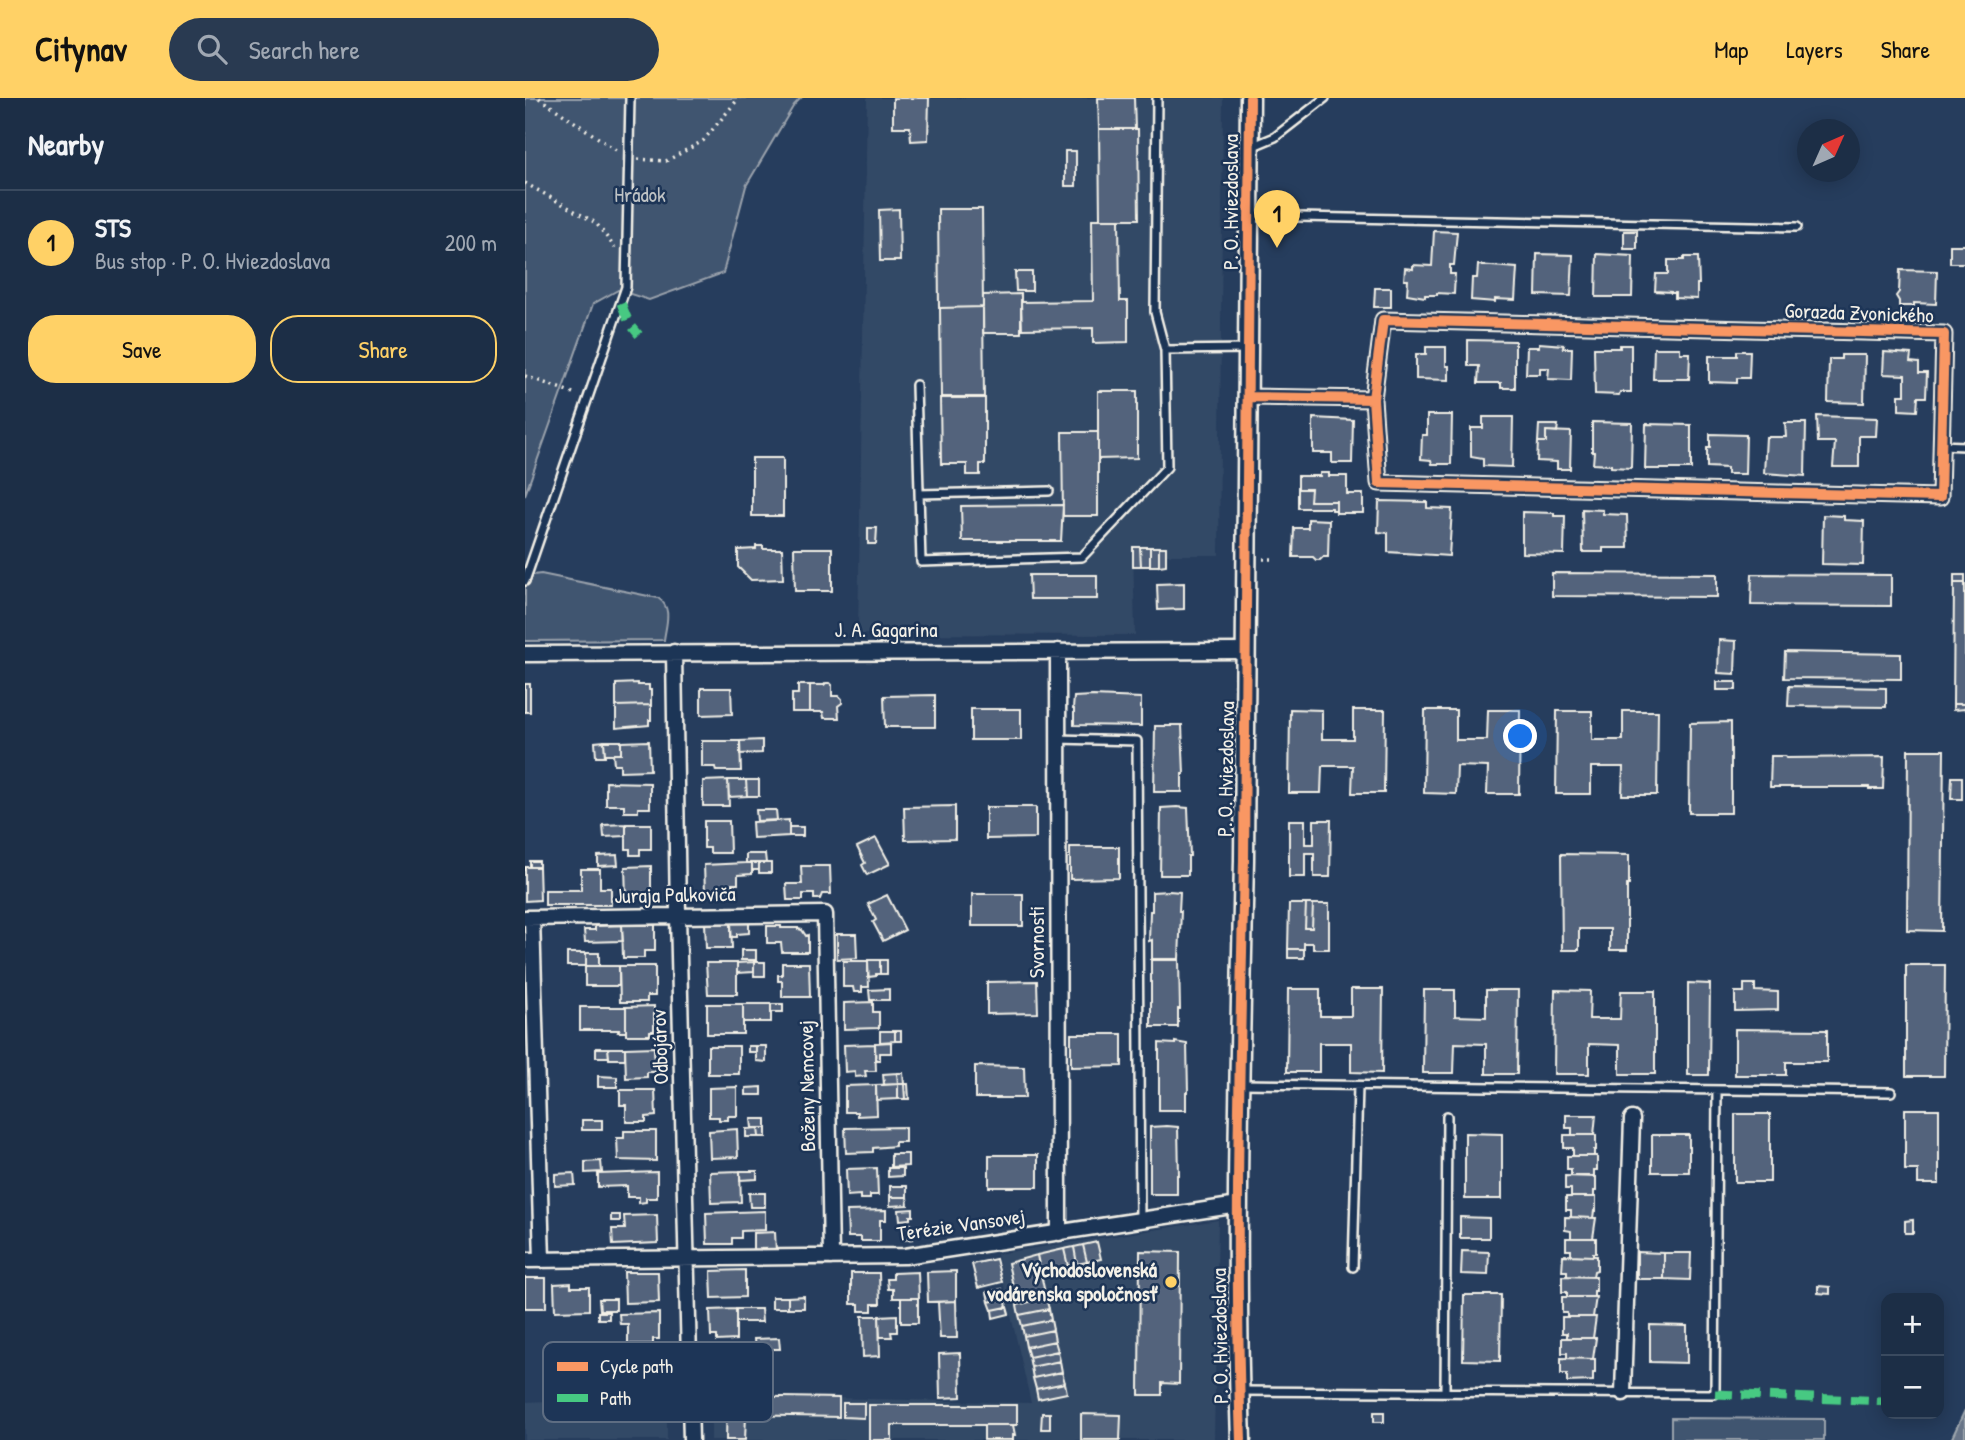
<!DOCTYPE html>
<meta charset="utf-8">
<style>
body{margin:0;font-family:"Patrick Hand",sans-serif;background:#293a51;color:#f1f3f6}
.controls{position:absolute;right:21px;bottom:21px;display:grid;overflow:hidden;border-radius:14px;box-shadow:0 4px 18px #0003}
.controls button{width:63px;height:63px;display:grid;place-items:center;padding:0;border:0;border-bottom:2px solid #3a4a5f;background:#1c2e46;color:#f1f3f6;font:35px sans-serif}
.compass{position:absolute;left:1272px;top:21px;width:63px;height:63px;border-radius:50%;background:#1c2e46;box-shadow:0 4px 18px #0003;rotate:45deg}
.you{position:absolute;left:996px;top:639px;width:24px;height:24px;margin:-18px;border:5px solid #fff;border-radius:50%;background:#1a73e8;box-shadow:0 0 0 10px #1a73e833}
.badge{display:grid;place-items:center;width:46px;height:46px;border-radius:50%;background:#ffd166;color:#111;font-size:23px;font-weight:700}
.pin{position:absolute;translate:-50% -58px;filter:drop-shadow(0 2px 4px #0008)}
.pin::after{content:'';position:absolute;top:37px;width:24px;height:21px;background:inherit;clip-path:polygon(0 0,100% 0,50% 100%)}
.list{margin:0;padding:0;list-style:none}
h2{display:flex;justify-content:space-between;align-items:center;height:91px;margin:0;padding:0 28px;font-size:30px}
h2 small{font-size:23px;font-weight:400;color:#a0a8b3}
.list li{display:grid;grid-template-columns:46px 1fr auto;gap:21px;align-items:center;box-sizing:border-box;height:105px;padding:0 28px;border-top:2px solid #3a4a5f}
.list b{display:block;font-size:26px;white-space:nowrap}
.list p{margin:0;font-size:23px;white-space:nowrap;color:#a0a8b3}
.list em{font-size:23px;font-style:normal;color:#a0a8b3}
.actions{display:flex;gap:14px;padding:21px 28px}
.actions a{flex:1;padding:16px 0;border:2px solid #ffd166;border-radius:28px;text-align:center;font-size:24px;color:#ffd166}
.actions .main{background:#ffd166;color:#111}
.icon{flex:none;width:38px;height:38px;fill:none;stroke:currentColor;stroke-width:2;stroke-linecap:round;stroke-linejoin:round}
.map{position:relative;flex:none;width:1440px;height:1342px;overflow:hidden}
header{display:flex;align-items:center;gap:42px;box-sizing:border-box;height:98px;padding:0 35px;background:#ffd166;color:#111}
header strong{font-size:33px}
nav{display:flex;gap:38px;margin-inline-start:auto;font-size:24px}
.search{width:490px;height:63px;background:#293a51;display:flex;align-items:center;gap:18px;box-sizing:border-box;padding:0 24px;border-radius:38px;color:#a0a8b3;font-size:26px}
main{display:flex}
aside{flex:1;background:#1c2e46}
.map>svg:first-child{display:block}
</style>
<header>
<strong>Citynav</strong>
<div class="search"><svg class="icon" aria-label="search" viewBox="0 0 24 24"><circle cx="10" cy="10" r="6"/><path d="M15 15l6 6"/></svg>Search here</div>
<nav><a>Map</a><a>Layers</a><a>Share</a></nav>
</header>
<main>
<aside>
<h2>Nearby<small></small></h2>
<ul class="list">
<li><span class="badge">1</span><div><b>STS</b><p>Bus stop · P. O. Hviezdoslava</p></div><em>200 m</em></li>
</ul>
<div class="actions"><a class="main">Save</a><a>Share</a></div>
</aside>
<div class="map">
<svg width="1440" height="1342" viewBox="0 0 1440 1342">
<rect width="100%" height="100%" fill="#263d5d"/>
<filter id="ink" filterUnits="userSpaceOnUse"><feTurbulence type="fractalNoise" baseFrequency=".0143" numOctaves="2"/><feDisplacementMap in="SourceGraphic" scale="14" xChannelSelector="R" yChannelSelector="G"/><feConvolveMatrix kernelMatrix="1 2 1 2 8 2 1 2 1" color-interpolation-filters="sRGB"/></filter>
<g filter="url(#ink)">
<path fill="#334966" d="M342 0H698L694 457H642L641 449H608L610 537 333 536Z
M693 1122 689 1342H186V1297L506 1305 472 1156Z
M25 1303V1318L142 1314V1342H0V1304Z"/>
<path fill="#40546f" stroke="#9aa2ac" stroke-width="2" d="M0 0H276L269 7 221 88 198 175 124 202 93 192 68 206 0 397Z
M16 476 133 500C148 510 141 526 139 542L0 543V478Z
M1146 1320 1299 1321V1342H1146Z"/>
<path fill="#677588" stroke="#9fa7ae" stroke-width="2" d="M1440 1312V1342H1426Z"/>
<path fill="#52647b" stroke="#f4f1e8" stroke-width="2" d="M368 0H404L403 42 386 43 385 29H368Z
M573 0H609L610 31H574Z
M574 31H613L614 121H575Z
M540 53H551V88H540Z
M374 111 375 163H355L354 112Z
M413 111H457L458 209 414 210Z
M567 121H594L595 203H603V244L568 245V230L497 231 496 204 568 203Z
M909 133 932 134 929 167H925V176H930L929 196 912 195V197H900V199L882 196 883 182H879L880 170 888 171V167L907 168Z
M1099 133H1112V151H1099Z
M1425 147H1440V165H1425Z
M1012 156 1048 157 1046 198 1011 197Z
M1072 156 1108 158 1107 199H1071Z
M1159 159H1173L1174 186H1172V201L1150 200V195H1146V194L1130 193 1131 176H1143V162H1159Z
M953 167 992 170 990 202 970 201V204L946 202 947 180H952Z
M1375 172 1412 173 1411 206 1389 205V208H1374V203L1371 198 1374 194Z
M490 174H507V193H491Z
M850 190H866V209H849Z
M496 196V235H458V197Z
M458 209 459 299H416L415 210Z
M943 242 990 243V290H976V285H953L954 268H943Z
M1014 245 1039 247 1038 250H1047L1046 282 1023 281 1024 270H1015V276H1001L1002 249H1014Z
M1095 247H1106V294H1095L1094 297 1070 296 1069 250H1095Z
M901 249H921V268H924V282L891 281V256H901Z
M1129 250H1155V255H1165L1164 281H1128Z
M1212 253H1225L1224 280H1212V285L1184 284V258H1212Z
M1359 254 1386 256 1385 264 1394 265V275H1402L1401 299H1393L1392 313 1374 312V297H1380V277L1358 276Z
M1316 257H1340L1339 305 1303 304 1304 261H1316Z
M573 293H612V360L573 361Z
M415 300H460V366H455V377H442V366H416Z
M902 317H927L926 366H907L906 362 896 361 897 337H902Z
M1292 318 1352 320 1351 338H1334V369H1308L1310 344H1293Z
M958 319H988L987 369 958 368V361L946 359V330H958Z
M788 320 828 322 827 365H807V355H788Z
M1067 324 1107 325 1106 370 1086 369V367L1068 366 1069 354H1067Z
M1260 325H1281L1280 378 1239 375 1241 339H1261Z
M1121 326 1166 327V371H1120Z
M1014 327H1033L1032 334 1021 333V344H1013Z
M1021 333 1046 334 1045 371H1032V364L1012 363 1013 344H1021Z
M537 334H573V418H538Z
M1185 336 1221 337 1220 376H1202V370L1182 369V350H1185Z
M227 360H258V418H227Z
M795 375H804V378H822V396H838V415H811V403H785L786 391H773V378H795Z
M773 391H786L785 403H811V412H807V410H773Z
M854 403 902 404V410L927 411 924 458 863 454V435L853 434Z
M538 407 536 443H437L436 408Z
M1057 411 1078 412V416L1102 417 1103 450H1078V454H1058Z
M997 414 1029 415V418H1040L1039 456 997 455Z
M1298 417 1319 418V422L1339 423 1338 467 1297 466Z
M783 421 804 422 803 459H798L795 462H791L788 459H768L769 430H783Z
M343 430H352L351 446H343Z
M231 448H238V451H257L258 481 226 482 213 469V452L231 451Z
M608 449H615L616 468H608Z
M615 449H625V468H616Z
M625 449H634V468H625Z
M634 449H641V467L634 468Z
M269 450H307V493H270Z
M1027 475 1192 476V499L1027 498Z
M1227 476 1366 477V508L1226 507Z
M504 477H572V501H505Z
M1429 477H1440V485H1429Z
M659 485V511L633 512 632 486Z
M1429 485H1440V606H1428Z
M1194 542 1211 543 1210 576 1193 575Z
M1260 554 1376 556V581L1259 580Z
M1192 584H1211V592H1192Z
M113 585V587H124V592H126V607L91 608V586Z
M301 585H305L307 587V598H314L317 601V605L313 608 314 620H299L298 614H285V587H299Z
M0 586H5V614H0Z
M273 587H285V614H267V596H273Z
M1264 588 1361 590V609L1263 608Z
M176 590H206L207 616 176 617Z
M410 597V629H360L359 598Z
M568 598 616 600V628L549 627V611H548L549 599Z
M1428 606H1440V611L1428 612Z
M126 607V622H124V627L91 630V608Z
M446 611H496V642H446Z
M765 611 797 612V641H828V612H860L859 695H827L828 668H797L796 695H764Z
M900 612H931V642H962L963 612H995L994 696H962L963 669 932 668 931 696 899 695Z
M1032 613H1067V642H1098V613H1133L1132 697H1097L1098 669H1066V696H1031Z
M1206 624V715H1164L1165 625Z
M646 627H657L659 676H657V694H629L630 628H646Z
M237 642V655L215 656V643Z
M79 643 80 659H71L70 644Z
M79 643H96V656H80Z
M124 643 125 672 95 673V666H89L88 656H96V644Z
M177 643H215L216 673H191L190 669H177Z
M1383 652H1419L1417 833 1382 832Z
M1246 658H1260L1261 660 1359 659 1358 691H1344V689H1245Z
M1427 679H1437V701H1426Z
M203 682H221L222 698 204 699Z
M203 682 204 708H178V683Z
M221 682H234V698H222Z
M81 684 125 685V710H113V714H99V707H81Z
M430 708V741L380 742 379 709Z
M461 709H511V740L461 741Z
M652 709 663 710 665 758H663V777H635L636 710Z
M231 712H251L252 722 232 723Z
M264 722V738L228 740 227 724Z
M764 722H780V746H789V722H806L805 779H789V755H780V779H764Z
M179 723H204L205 755H185V750H179Z
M101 726H126V751H115V757H105V751H101Z
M101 726V738L79 739 78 727Z
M264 729H278V738H264Z
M351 740 365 766 342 777 337 767 340 765 332 749Z
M545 749H594V780L545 781Z
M221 756H240L241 765H221Z
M1036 756 1104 757V787H1102V852H1085V831H1054V852H1037Z
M92 757 93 767 73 768V758Z
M5 763H14V769H5Z
M221 765H227V776L213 777V786H207V793L180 794 179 767Z
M227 765H234V772H227Z
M234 765H246V775H234Z
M126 768V794H119V799H101L100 769Z
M276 768H305L306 796H297L295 801H289V796H278V802H262L261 786H277Z
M0 769H14L15 802 0 803Z
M56 771H75V790H86V807H20V792H56Z
M644 793 655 794 654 813H656L654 861H627V842L624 843 625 813H627V794Z
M447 796H498V828H447Z
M362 797 380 832 358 843 348 824 351 822 343 806Z
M764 806H781L780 830H787L788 806H804V851H788V845H779V851H763Z
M781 806H788L787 830H780Z
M206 823H224V835L212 836V839H206Z
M180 824H206L207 850H181Z
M97 827H130V853H119V860H98Z
M97 827 98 843 60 844 59 832H70V828Z
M242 828H256V830H273V831L277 832 281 838 283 837V854H257L256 845H242Z
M312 836H331L332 860 312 861Z
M763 851H779V860H763Z
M216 852H231V862H216Z
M42 855H61V868H42Z
M61 855H74V868H61Z
M343 862H355V876H351V878L343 879Z
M355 862H362V876H355Z
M626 862H654L655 911H653V929H626Z
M318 863H343L344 889H337V894H329L328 889H318Z
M229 864V874L212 875V865Z
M229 864H240V878H229Z
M181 865H212V896H183Z
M257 865H284L285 899H257V883H253V877H257Z
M1381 867H1420L1419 978H1381Z
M60 868H94V888H60Z
M94 868H130V898H122V904H95Z
M512 883 513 915 462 916V884Z
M1163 885 1185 886 1184 977H1163Z
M1219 886H1230V893L1253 894V912L1210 913V894H1219Z
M364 891V902H345L344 892Z
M763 891H795V918H826V891H858L857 975 826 974V945H794V974H762Z
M899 892H930V918L961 919V892H993L992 976H961V946L930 945 929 975H898Z
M1030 892 1065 893 1064 921H1095L1096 893H1130V976H1095V947L1064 946V976H1029Z
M348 904V914H354V930L319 931V905Z
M182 906H218V936H182Z
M218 906H246V924H218Z
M246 906H258V914H246Z
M129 908V933H125V937H101V909Z
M55 909H101V934H93L94 932H55Z
M1210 931 1302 932V964H1261V977H1210Z
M355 933H370V943L355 944Z
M370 933H376V943H370Z
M546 936H597V968L546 969Z
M366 944V955H355V962H350V945Z
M650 944 662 946 663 994H661V1012H634V945L650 946Z
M350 946 351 973H340L341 978 330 979V973L320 974 319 947Z
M183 948H214V976H183Z
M223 948H231V954H223Z
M231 948H241V964L231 963Z
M129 949 130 974H122V979L101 980 100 950Z
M71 950H83L84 959H71Z
M83 950H100V961H84Z
M450 968 499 969 500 1000H450Z
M372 975H378L379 986H373Z
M372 975 373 986 359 987 358 976Z
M73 978 92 979V989H73Z
M373 986V1001L351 1002V987Z
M373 986H379L380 1001H373Z
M379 986H383L384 1001H380Z
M351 987 352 1017 332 1018V1014H320V988Z
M212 989V1018H203V1022H194V1019H184V990Z
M237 989V997H221V990Z
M95 992H130L131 1018 121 1019V1024H101V1007H95Z
M1380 1011H1414V1086H1393V1072H1380Z
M1210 1016H1245V1084H1210Z
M1041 1017H1071L1069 1037H1047V1030H1041Z
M226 1021H241V1030H227Z
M57 1022H77V1032H57Z
M642 1028 653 1029 654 1077H652V1096H625V1029Z
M380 1029V1044H370V1048L348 1050V1054L321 1055 320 1030Z
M233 1030H241V1039H234Z
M233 1030 234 1039H221V1031Z
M212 1031 213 1059 185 1060 184 1033Z
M99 1033H131V1063L93 1062 92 1040H99Z
M940 1035 977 1036V1101H940Z
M1039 1037H1071V1052H1069V1058H1048V1050H1039Z
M1127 1037H1164V1074H1127Z
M366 1056H383V1068L366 1069Z
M464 1057H513V1089H464Z
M1042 1058H1072V1072H1069V1078H1046V1071H1042Z
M76 1063 77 1074 60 1075V1064Z
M352 1070 353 1097H345V1101H335V1097L322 1098 321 1071Z
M363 1070H378V1078L363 1079Z
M215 1073 216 1104 186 1105 185 1074Z
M215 1073H232V1081L215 1082Z
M132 1074V1100H121V1104L114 1105V1099H102V1088L73 1089V1076Z
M49 1075 50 1087 30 1088V1076Z
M1040 1078 1071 1079V1093H1069V1099H1046V1091H1040Z
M365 1088H382V1099H365Z
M224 1095H240V1109H225Z
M365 1099H382L383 1107 365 1108Z
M1041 1099H1071V1113H1069L1068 1120 1046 1119V1112H1041Z
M388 1111V1118H385V1121L375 1122 374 1112Z
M361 1112V1122H355V1143H336V1139H323L322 1113Z
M240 1113V1132L216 1133V1140H207V1146H182L181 1115Z
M86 1117H95V1123H86Z
M132 1117 133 1145 88 1147 87 1131H100L99 1118Z
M935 1119 964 1120V1140H935Z
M1040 1119 1071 1120 1068 1140H1046V1133L1040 1132Z
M1388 1122V1135H1380V1123Z
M386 1126 388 1141 378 1142 376 1127Z
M250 1134 251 1153 228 1154V1135Z
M1041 1140H1071V1155H1068V1158L1046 1157V1152H1041Z
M572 1144 576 1161 562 1164 558 1147Z
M558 1147 562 1164 552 1166 549 1149Z
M549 1149 552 1166 543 1168 539 1151Z
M539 1151 543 1168 515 1174 512 1157Z
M615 1153 655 1154 654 1286 637 1285V1297H614Z
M937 1153 964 1154 963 1177 936 1176Z
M1112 1154 1139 1155V1181H1112Z
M1139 1155H1166L1165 1182 1139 1181Z
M512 1157 521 1200 492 1207 483 1165Z
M1038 1157 1072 1158V1172L1069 1173 1068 1179 1042 1178V1173H1037Z
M471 1161 477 1184 453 1190 447 1166Z
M220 1172V1199L187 1200 186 1173Z
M431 1173V1203L403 1204 402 1174Z
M99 1174H133L134 1204 100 1205Z
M393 1174 394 1200H368V1191H363L362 1181H368V1175Z
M326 1175H354L355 1206H347V1213H334V1206H326Z
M1037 1178 1071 1179V1193H1069V1199H1042V1194H1037Z
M0 1180H21V1210H0Z
M46 1185V1189H64V1212L30 1213 29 1186Z
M1293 1188 1305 1189V1196L1293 1195Z
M477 1191 480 1200 464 1204 462 1194Z
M939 1197H976L975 1263 938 1262Z
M279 1198V1210H263V1199Z
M247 1199H263V1210H247Z
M1037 1199H1071L1068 1219H1042V1215H1037Z
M376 1200H393V1225H376Z
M480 1200 482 1209 467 1212 464 1204Z
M521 1200 524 1211 494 1217 492 1207Z
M74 1201H91V1212H75Z
M431 1203 432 1240H415L413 1204Z
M482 1209 484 1216 468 1220 467 1212Z
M211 1211V1242L192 1243V1238H186L185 1212Z
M211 1211H236L237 1224H211Z
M524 1211 526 1222 497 1228 494 1217Z
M73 1214H84V1221H73Z
M134 1215V1241H128V1246H103V1226H95L94 1216Z
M372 1217V1234H366L367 1239H355L354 1218Z
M337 1218H354L355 1258 338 1259Z
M1037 1219H1071L1068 1240H1042V1235H1037Z
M526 1222 528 1232 499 1238 497 1228Z
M1125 1227 1162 1228V1265L1125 1264Z
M528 1232 530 1243 501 1249 499 1238Z
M254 1240 255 1251H230L229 1241Z
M1037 1240H1071L1068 1261 1042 1260V1255H1037Z
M530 1243 533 1253 504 1259 501 1249Z
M533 1253 535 1263 506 1269 504 1259Z
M435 1255 436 1299 415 1300 414 1256Z
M1036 1260 1070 1261V1275H1068V1283L1042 1284V1276H1036Z
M535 1263 537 1274 508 1280 506 1269Z
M537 1274 540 1285 511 1291 508 1280Z
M540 1285 542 1295 513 1301 511 1291Z
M202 1298 314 1300V1319L221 1317 220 1342H201Z
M318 1305H339V1320L318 1319Z
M344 1307H492V1327H367V1342H344Z
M849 1314H859V1324H849Z
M517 1315H525V1331H516Z
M556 1316 596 1317 595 1342H556Z
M459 1327H488L490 1337H488V1342H459Z"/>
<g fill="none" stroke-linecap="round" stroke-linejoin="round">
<defs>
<path id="service" d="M726 49 750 39 800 0
M726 118 1272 129
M640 252 724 251
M391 287 396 464 557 459 642 369 640 252 630 214 632 0
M1416 347 1440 348
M394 396 524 393
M0 483 101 189 105 0
M532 641 612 643 615 1122
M716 986 1366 994
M828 1169 833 988
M715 1293 1190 1296 1192 992
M920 1294 922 1018"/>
<path id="minor" d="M725 299 848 301 858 222 1419 236 1415 399 854 385 848 301
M533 553 534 1135
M149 554 153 817 166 1342
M0 556 722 553
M0 820 300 816 306 1159
M7 820 17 1162
M0 1162 380 1158 713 1107
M1098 1295 1107 1021"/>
<path id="tertiary" d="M716 1342C709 1149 715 955 719 762 723 508 725 254 725 0"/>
</defs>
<use href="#service" stroke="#f4f1e8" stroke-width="12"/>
<use href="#minor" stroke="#f4f1e8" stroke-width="19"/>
<use href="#tertiary" stroke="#f4f1e8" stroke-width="23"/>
<path stroke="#f4f1e8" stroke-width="3.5" stroke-dasharray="2 5" stroke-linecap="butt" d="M14 0 94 54
M113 61 141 63 178 43 214 0
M0 85 71 125 90 150
M0 278 51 296
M738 461H748"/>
<use href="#service" stroke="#1d3557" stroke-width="7"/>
<use href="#minor" stroke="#1d3557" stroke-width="14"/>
<use href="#tertiary" stroke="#1d3557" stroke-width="18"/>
<path stroke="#46c982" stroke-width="9" stroke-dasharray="18 9" stroke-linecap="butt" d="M96 205 104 225 114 237
M1190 1296 1361 1303"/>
<defs>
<path id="cycleway" d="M725 299 848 301 858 222 1419 236 1415 399 854 385 848 301
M716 1342C709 1149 715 955 719 762 723 508 725 254 725 0"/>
</defs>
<use href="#cycleway" stroke="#1d3557" stroke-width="15"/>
<use href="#cycleway" stroke="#f99763" stroke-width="10"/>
</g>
</g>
<circle fill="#ffd166" stroke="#1d3557" stroke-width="2.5" cx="646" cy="1184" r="7"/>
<g text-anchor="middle" stroke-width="5" stroke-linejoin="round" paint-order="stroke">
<g font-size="21" fill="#bec2c4" stroke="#1d3557">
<text x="115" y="104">Hrádok</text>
</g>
<g font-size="21" fill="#f4f1e8" stroke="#1d3557">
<text transform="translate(706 104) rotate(-90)" y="7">P. O. Hviezdoslava</text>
<text transform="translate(1334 215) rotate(2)" y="7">Gorazda Zvonického</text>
<text x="361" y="539">J. A. Gagarina</text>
<text transform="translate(701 671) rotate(-89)" y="7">P. O. Hviezdoslava</text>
<text transform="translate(150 797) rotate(-1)" y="7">Juraja Palkoviča</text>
<text transform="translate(512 844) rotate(-90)" y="7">Svornosti</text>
<text transform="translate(135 949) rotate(-92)" y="7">Odbojárov</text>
<text transform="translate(282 988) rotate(-91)" y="7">Boženy Nemcovej</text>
<text transform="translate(436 1127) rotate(-8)" y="7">Terézie Vansovej</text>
<text transform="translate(695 1238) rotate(-91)" y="7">P. O. Hviezdoslava</text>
</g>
<g font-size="21" font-weight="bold" fill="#f4f1e8" stroke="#1d3557" text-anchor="end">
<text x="632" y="1179">Východoslovenská<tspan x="632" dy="24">vodárenska spoločnosť</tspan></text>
</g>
</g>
<rect x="18" y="1244" width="230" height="80" rx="10" fill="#1d3557" stroke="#5e6d82" stroke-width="2"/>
<rect x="32" y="1264" width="31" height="9" fill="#f99763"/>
<rect x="32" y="1296" width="31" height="8" fill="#46c982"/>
<g font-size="19" fill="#f4f1e8">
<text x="75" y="1275">Cycle path</text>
<text x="75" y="1307">Path</text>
</g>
</svg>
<div class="controls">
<button>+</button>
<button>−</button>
</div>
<svg class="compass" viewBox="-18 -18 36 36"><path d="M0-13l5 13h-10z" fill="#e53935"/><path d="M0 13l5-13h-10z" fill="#a0a8b3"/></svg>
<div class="you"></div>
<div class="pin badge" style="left:752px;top:150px">1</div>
</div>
</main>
